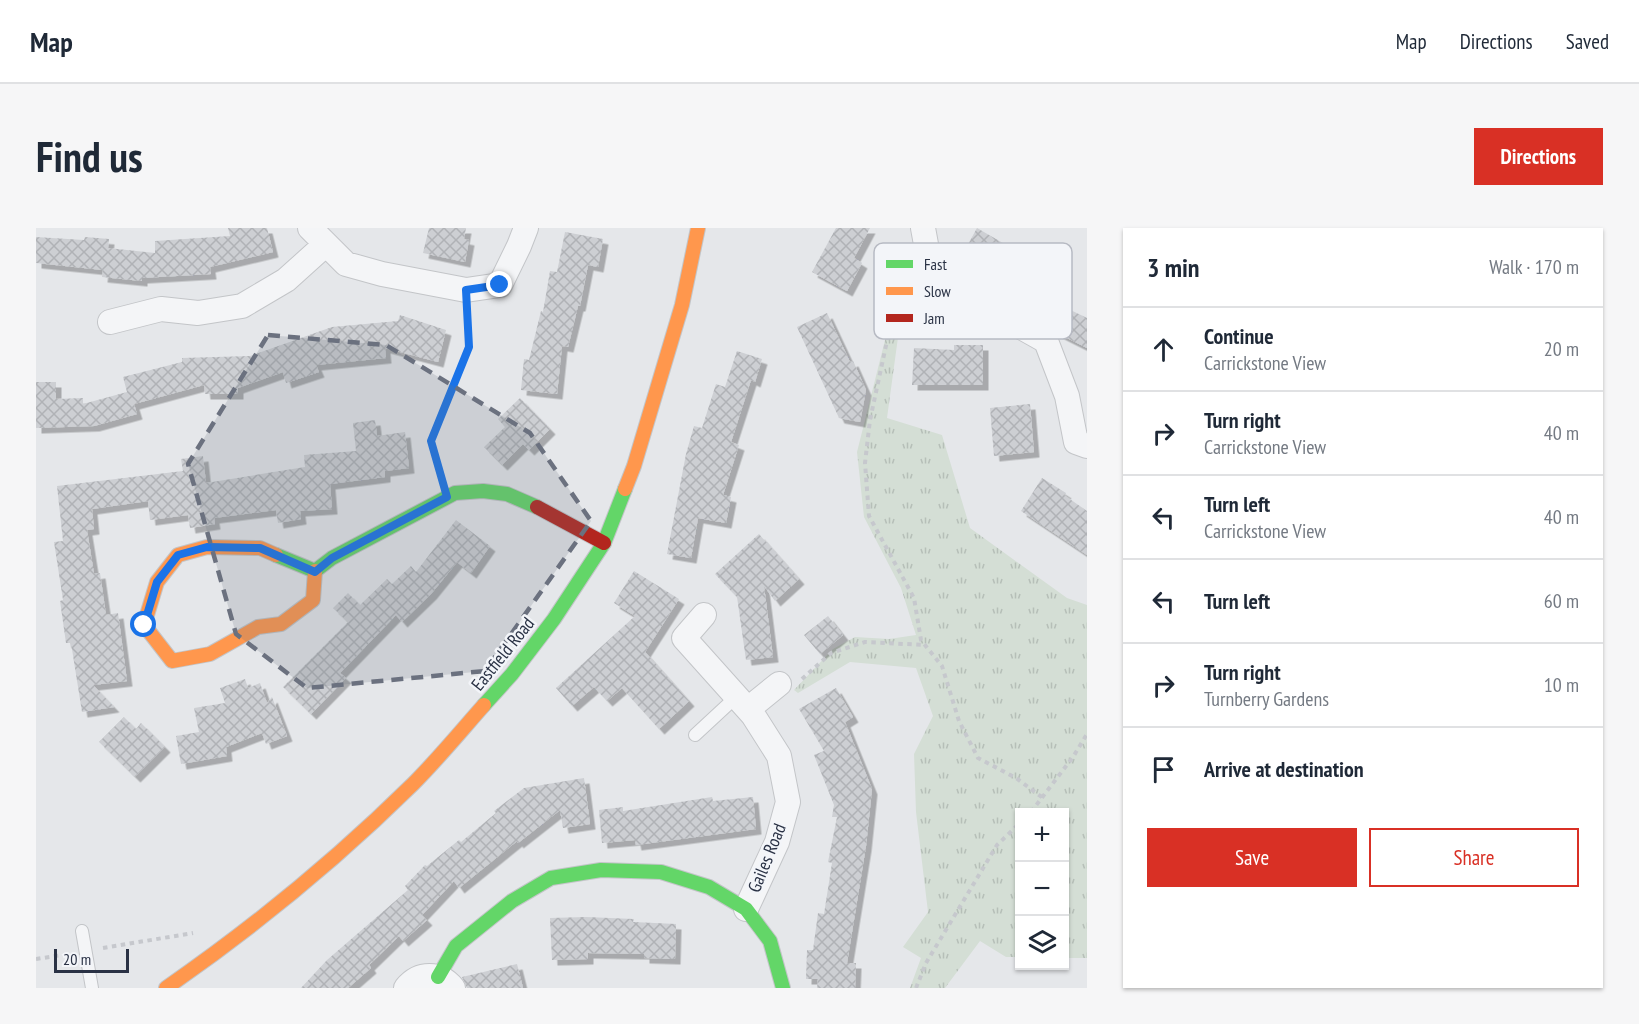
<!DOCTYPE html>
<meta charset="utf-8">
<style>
body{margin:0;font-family:"PT Sans Narrow",sans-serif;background:#f6f6f7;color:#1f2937}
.controls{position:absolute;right:18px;bottom:18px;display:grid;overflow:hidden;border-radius:0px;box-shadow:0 2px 4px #0004}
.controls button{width:54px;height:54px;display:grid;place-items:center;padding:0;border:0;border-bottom:2px solid #e0e1e3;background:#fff;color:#1f2937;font:30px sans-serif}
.scale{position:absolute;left:18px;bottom:15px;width:75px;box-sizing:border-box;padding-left:6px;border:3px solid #2a3245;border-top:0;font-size:16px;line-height:21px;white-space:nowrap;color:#2a3245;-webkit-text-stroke:4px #f3f5f9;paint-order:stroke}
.stop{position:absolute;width:18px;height:18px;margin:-14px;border:4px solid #1a73e8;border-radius:50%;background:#fff}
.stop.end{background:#1a73e8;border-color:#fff;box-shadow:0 2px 6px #0008}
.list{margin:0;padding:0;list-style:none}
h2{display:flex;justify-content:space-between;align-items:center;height:78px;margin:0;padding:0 24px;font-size:26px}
h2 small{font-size:20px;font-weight:400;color:#747a83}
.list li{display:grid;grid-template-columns:39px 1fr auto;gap:18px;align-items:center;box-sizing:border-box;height:84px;padding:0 24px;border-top:2px solid #e0e1e3}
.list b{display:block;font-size:22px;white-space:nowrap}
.list p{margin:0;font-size:20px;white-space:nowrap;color:#747a83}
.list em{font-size:20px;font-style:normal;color:#747a83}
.actions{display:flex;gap:12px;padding:18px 24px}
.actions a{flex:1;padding:14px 0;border:2px solid #d93025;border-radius:0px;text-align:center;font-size:21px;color:#d93025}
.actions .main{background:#d93025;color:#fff}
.icon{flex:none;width:33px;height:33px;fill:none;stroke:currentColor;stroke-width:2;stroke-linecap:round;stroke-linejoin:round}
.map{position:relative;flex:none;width:1051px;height:760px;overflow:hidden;border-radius:0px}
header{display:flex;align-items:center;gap:36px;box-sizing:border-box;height:84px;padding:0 30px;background:#fff;border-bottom:2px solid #e0e1e3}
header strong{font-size:28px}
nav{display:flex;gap:33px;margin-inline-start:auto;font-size:21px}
.intro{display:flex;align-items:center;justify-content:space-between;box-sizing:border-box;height:144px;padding:0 36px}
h1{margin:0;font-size:42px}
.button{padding:15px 27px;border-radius:0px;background:#d93025;color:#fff;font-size:21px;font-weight:700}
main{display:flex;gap:36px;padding:0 36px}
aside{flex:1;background:#fff;border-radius:0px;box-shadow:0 2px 4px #0004}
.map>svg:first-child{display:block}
</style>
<header>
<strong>Map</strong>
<nav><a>Map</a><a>Directions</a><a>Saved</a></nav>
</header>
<div class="intro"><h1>Find us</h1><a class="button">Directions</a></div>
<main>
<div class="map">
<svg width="1051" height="760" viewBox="0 0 1051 760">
<defs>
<pattern id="park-tufts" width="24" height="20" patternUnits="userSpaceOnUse" patternTransform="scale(1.5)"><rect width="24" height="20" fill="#d4ded5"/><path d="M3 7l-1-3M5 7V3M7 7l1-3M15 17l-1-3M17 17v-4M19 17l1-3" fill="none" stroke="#b6bfb8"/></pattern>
<pattern id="building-cross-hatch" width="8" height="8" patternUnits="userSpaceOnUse" patternTransform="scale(1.5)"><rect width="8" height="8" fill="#cdcfd3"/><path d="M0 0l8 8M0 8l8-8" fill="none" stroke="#b0b2b6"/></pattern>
<filter id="shadow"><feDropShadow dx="5.5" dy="5.5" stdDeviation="0" flood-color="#0004"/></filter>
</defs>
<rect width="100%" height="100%" fill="#e5e7ea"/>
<path fill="url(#park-tufts)" d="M863 102 851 190 906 207 934 300 1031 370 1051 377V730H1029L1028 584H984L983 729H970L944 713 909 760H874L885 730 867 719 892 684 880 584 878 526 897 488 880 440 814 434 762 465 758 462 797 421 819 409 853 411 880 407 865 360 828 289 821 224 850 108Z"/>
<path fill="url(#building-cross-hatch)" filter="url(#shadow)" d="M192 0H231L237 24 174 39 175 46 106 50V53L66 49 67 42 0 35V9L48 12 49 9 73 11 72 20 119 25V13L194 8Z
M393 0H430L428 11 433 12 429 34 387 25Z
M800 0H834L818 30 826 35 811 63 776 44Z
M941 0 986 26 970 55 944 40 938 51 919 40Z
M529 4 567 11 562 39 552 37 544 78H542L532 119 526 118 521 166 485 162 488 131 493 132 505 83 507 84 514 43 521 44Z
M1000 53 1023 64 1018 74 1051 90V120L1021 105 1017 101 985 83Z
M791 85 814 134 817 133 830 162 824 194 803 190 761 99Z
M364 87 410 102 402 134 349 120 350 130 280 137 283 144 250 155 247 144 202 160V166H169L168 157 98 176 101 186 58 198 0 200V154H20V171L47 170V176L91 164 87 149 146 134V130L214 128 296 99 362 93Z
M918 117H947V157H876L878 120 918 122Z
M701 123 726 131 719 154 715 152 695 214 703 217 687 267 695 269 690 295 662 290 655 330 631 326 650 226 658 198 666 200 680 156 689 159Z
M484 170 514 201 493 222 487 216 466 237 448 219 469 199 462 191Z
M994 176 998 224 958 228 954 180Z
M339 192 341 208 369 204 373 240 349 243V249L294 256 296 281 264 283 265 291 242 295 240 282 178 290 179 296 154 300 152 287 114 292 112 273 56 281 58 301 51 302 58 346 64 345 70 387 82 385 91 453 57 457 78 479 46 484 35 415H30L24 373 27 372 18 314 27 313 21 258 147 243 145 231 167 228 170 255 269 239 268 227 320 223 317 195Z
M1006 250 1030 265 1028 267 1051 283V327L985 283Z
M420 292 454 318 435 345 421 334 395 366 366 394 360 387 304 445 310 450 275 486 247 459 312 394 297 380 312 365 324 377 351 351 356 356 375 338 380 344Z
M723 306 763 351 739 373 728 358 737 429 710 432 701 369 679 346Z
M598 343 643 371 609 424 653 473 623 501 586 460 571 473 558 459 536 478 520 460 599 388 578 375Z
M792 388 807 407 784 426 768 407Z
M209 451 212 460 224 455 231 475 236 469 251 508 230 516 226 505 190 519 191 528 145 536 140 508 163 504 158 480 189 475 184 460Z
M800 460 817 489 809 494 836 561 830 618 811 735H820L819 760H781L782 751H770L771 722H777L782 685 788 686 796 635 792 634 801 589H796L798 577 778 527 788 523 763 481Z
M88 489 100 501 105 495 129 519 99 549 63 514Z
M548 550 554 596 527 600 524 582 482 615 481 613 423 660 418 653 386 687 391 692 367 713 363 708 333 737 335 740 312 760H265L291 732 372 662 369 658 389 637 391 638 423 612 425 614 460 585 458 583 488 560Z
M676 569 677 573 717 569 720 601 600 617 599 612 566 615 563 582 587 579V583Z
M550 689 598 691 597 694 640 696 639 731 608 730V726L552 725V731L516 732 514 690Z
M481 736 487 760H431L426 749Z"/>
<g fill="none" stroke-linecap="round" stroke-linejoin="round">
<defs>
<path id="lane" d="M659 507 700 469
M46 703 56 760"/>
<path id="street" d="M274 0 310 36 346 46 430 62 464 57 483 18 490 0
M887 0 896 49 1010 113 1031 168 1040 214 1051 218
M859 78 896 49
M74 94 125 81 162 85 206 78 250 52 290 16
M668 387 648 410 717 487 743 528 752 574 741 614 710 681
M712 481 743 456
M370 760C383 744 404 744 417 760"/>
<path id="fast" d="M240 327 279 343 296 330 419 265 447 263 471 266 501 279
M448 477 476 446 518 391 568 315 589 261
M402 749 420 718 476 673 515 650 565 642 625 644 673 659 710 681 734 713 747 760"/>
<path id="slow" d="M589 261 598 238 646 77 662 0
M240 327 224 320 171 319 142 327 121 354 108 397 136 433 174 426 222 399 245 396 277 372 279 343
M130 760C218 699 301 631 377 556 402 531 425 503 448 477"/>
<path id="jam" d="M501 279 568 315"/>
</defs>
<use href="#lane" stroke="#c3c5c8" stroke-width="14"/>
<use href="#street" stroke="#c3c5c8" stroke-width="26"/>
<use href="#fast" stroke="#c3c5c8" stroke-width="16"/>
<use href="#slow" stroke="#c3c5c8" stroke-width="16"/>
<use href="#jam" stroke="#c3c5c8" stroke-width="16"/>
<path stroke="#c6c8cd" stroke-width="4" stroke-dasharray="4.5 4.5" stroke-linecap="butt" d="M854 99 834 192 829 235 833 288 878 370 885 412 906 438 923 493 942 530 980 550 1007 570
M403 242 395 213 433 119 431 84
M766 451 795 425 829 414 889 417
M995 584 1037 529 1051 506
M67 720 157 705
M0 731 33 726
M880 760 890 735 961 617 984 595"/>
<use href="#lane" stroke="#f4f5f7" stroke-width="12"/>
<use href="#street" stroke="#f4f5f7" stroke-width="24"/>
<use href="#fast" stroke="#63d668" stroke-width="14"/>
<use href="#slow" stroke="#ff974d" stroke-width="14"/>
<use href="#jam" stroke="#b3261e" stroke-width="14"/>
</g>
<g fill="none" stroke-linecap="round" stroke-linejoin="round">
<path stroke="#1a73e8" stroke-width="8" d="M108 397 121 354 142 327 171 319 224 320 279 344 296 330 411 269 395 213 433 119 430 62 464 57"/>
</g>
<path fill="#6b717f" fill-opacity="0.2" stroke="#6b717f" stroke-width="4.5" stroke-dasharray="12 8" stroke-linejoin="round" d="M232 107 350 117 494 205 555 293 449 443 271 460 200 406 152 236Z"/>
<g text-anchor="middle" stroke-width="5" stroke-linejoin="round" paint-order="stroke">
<g font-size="18" fill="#2a3245" stroke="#f3f5f9">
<text transform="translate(467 426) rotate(-51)" y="6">Eastfield Road</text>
<text transform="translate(731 630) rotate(-68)" y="6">Gailes Road</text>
</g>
</g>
<rect x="838" y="15" width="198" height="96" rx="9" fill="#f3f5f9" stroke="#b7bac3" stroke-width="1.5"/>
<rect x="850" y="32" width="27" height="8" fill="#63d668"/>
<rect x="850" y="59" width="27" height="8" fill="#ff974d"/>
<rect x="850" y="86" width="27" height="8" fill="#b3261e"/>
<g font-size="16" fill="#2a3245">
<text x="888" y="42">Fast</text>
<text x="888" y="69">Slow</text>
<text x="888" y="96">Jam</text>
</g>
</svg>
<div class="controls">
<button>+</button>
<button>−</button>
<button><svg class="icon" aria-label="layers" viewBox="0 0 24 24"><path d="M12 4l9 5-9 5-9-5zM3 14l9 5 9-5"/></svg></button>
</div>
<div class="scale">20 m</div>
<div class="stop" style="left:108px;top:397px"></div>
<div class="stop end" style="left:464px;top:57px"></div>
</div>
<aside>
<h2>3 min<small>Walk · 170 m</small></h2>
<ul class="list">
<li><svg class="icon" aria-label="ahead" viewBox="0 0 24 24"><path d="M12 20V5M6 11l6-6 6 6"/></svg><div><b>Continue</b><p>Carrickstone View</p></div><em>20 m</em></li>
<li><svg class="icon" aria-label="right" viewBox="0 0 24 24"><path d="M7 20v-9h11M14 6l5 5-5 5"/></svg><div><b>Turn right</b><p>Carrickstone View</p></div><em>40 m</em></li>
<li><svg class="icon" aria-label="left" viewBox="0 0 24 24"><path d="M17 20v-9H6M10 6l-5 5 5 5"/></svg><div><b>Turn left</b><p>Carrickstone View</p></div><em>40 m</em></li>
<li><svg class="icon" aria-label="left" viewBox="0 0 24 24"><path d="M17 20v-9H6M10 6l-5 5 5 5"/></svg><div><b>Turn left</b></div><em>60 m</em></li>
<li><svg class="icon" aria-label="right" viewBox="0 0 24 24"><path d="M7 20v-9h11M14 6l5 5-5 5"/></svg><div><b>Turn right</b><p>Turnberry Gardens</p></div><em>10 m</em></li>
<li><svg class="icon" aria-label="arrive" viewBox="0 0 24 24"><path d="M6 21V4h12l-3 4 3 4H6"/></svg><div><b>Arrive at destination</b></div></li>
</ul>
<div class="actions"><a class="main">Save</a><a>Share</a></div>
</aside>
</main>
